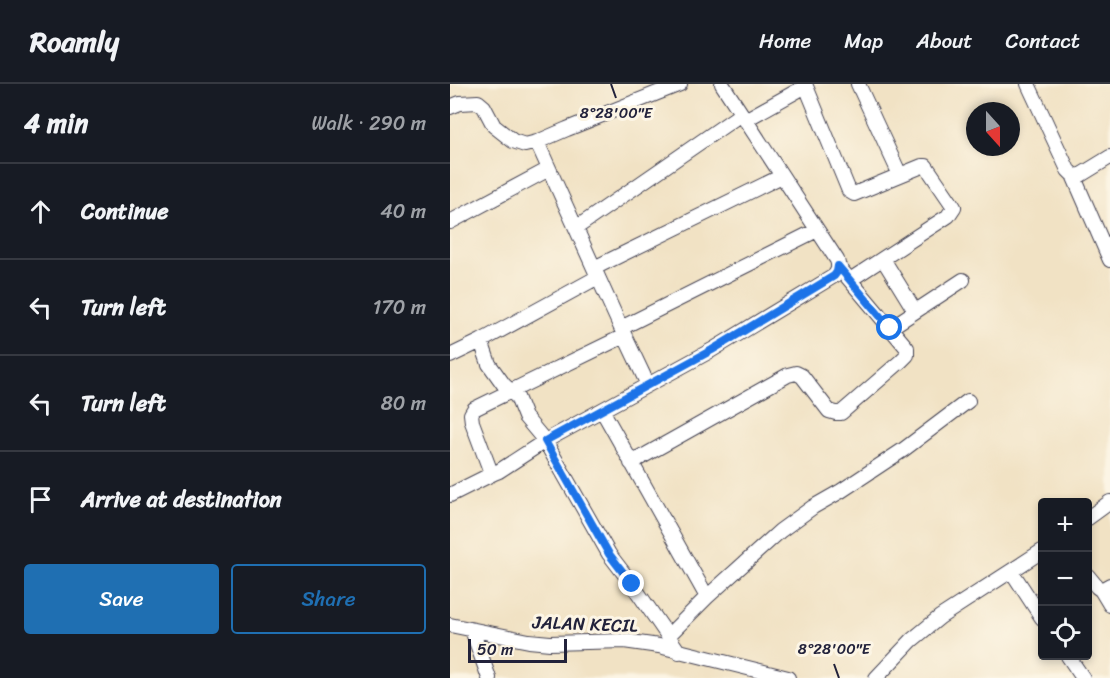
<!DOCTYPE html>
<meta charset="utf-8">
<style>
body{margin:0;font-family:Sriracha,sans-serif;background:#242831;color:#f1f3f6}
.controls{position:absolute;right:18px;bottom:18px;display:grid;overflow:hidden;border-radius:6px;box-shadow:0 3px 9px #0003}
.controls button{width:54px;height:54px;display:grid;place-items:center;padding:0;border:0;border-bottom:2px solid #363941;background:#171b24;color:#f1f3f6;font:30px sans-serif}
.compass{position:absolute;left:516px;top:18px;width:54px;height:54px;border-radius:50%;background:#171b24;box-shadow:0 3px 9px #0003;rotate:159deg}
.scale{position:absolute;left:18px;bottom:15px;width:99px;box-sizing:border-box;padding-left:6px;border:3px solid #22223b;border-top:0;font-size:16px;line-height:21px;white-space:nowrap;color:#22223b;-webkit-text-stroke:4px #fcf5e5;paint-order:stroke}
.stop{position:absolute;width:18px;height:18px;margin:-14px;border:4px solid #1a73e8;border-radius:50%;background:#fff}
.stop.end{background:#1a73e8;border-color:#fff;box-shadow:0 2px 6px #0008}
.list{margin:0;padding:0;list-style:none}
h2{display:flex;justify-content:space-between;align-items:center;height:78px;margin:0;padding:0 24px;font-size:26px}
h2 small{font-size:20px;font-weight:400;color:#9ea1a6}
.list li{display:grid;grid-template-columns:39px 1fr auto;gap:18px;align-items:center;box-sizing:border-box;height:96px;padding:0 24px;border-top:2px solid #363941}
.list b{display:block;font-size:22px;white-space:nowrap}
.list em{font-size:20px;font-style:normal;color:#9ea1a6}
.actions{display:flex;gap:12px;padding:18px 24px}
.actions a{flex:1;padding:14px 0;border:2px solid #1f6fb2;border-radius:6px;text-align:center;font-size:21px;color:#1f6fb2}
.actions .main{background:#1f6fb2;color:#fff}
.icon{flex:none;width:33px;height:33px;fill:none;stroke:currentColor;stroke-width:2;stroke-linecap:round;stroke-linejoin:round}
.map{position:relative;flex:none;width:660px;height:594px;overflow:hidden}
header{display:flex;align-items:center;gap:36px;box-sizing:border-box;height:84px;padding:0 30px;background:#171b24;border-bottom:2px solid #363941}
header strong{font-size:28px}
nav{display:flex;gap:33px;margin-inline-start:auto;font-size:21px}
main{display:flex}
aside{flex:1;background:#171b24}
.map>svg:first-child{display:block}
</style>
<header>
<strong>Roamly</strong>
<nav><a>Home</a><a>Map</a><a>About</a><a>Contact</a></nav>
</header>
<main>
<aside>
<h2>4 min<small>Walk · 290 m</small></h2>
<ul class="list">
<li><svg class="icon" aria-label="ahead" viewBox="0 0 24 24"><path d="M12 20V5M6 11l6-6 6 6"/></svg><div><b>Continue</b></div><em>40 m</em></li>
<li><svg class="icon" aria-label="left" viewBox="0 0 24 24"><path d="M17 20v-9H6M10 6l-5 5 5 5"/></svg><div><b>Turn left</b></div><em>170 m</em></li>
<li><svg class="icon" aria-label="left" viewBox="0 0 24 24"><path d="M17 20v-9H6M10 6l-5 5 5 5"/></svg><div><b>Turn left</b></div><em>80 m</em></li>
<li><svg class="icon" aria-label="arrive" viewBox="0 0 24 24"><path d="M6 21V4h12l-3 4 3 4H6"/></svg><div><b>Arrive at destination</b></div></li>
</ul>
<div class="actions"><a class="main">Save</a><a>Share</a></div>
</aside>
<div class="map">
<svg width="660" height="594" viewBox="0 0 660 594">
<rect width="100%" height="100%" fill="#fcf5e5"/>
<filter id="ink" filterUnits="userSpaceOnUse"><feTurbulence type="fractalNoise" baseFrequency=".0167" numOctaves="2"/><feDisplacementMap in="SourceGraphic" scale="12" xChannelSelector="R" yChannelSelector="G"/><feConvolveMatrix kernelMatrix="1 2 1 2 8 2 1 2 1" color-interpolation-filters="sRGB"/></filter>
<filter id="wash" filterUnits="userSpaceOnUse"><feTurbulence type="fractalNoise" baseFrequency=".008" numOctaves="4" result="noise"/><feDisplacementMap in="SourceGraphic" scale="24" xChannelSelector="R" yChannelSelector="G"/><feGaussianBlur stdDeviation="1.35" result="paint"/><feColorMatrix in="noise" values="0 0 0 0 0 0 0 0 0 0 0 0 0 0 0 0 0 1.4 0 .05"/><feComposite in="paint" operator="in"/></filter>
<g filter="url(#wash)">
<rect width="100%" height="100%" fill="#f1e2c4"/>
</g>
<g filter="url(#ink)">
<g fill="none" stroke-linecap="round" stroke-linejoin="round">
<defs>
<path id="minor" d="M355 0 399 107 404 110 472 82H476L504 123 498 132 400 196
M408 0 450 91
M578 0 618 86 623 91 629 92 660 73
M0 23 10 19 28 18 34 23 44 42 63 57 75 61 87 58 117 45 230 0
M295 36 356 2
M87 58 171 244 198 301
M623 91 660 176
M0 138 99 85
M126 144 291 30
M433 175 465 227
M144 184 332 92
M171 244 367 146
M440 244 513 196
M174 252 24 325 21 330 22 338 40 386 44 389 49 387 95 357 262 266 384 192C389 186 389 182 387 176L272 0
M31 257 39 280 54 301 67 313 75 333 95 357 159 470 182 500 229 568
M0 272 31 257 148 193
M152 326 257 513
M181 379 338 291 346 289 352 292 379 327 386 329H391L451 277 457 271V264L388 182
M0 411 44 389
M638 434 660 418
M562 488 592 534
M638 492 647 503 651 506 660 501
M651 506 660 521
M0 541 79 557 100 559 174 557 209 562 338 594
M22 546 39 594
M218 552 257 513 330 447 363 423 391 407 453 366 518 317
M618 572 633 594
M426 594 462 556 490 533 592 467"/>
</defs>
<use href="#minor" stroke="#413f50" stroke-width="16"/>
<use href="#minor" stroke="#fff" stroke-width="14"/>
</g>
</g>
<g fill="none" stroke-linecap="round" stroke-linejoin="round" filter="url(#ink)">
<path stroke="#1a73e8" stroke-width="8" d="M182 500 159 470 95 357 262 266 384 192 387 188 388 182 440 244"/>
</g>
<path fill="none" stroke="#22223b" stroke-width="2" d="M161 0 166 14M384 580 389 594"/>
<g text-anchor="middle" stroke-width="6" stroke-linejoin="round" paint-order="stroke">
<g font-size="18" fill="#22223b" stroke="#fcf5e5">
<text transform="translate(135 540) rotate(2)" y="6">JALAN KECIL</text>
</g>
</g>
<g font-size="15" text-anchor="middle" fill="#22223b" stroke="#fcf5e5" stroke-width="6" stroke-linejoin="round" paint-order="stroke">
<text x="166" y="34">8°28'00"E</text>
<text x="384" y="570">8°28'00"E</text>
</g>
</svg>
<div class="controls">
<button>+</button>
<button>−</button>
<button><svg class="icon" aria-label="locate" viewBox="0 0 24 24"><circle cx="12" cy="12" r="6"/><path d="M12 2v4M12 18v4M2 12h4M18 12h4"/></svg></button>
</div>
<svg class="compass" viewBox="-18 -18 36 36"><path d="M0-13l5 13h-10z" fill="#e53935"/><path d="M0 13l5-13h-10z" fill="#9ea1a6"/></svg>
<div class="scale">50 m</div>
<div class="stop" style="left:440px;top:244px"></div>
<div class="stop end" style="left:182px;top:500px"></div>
</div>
</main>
